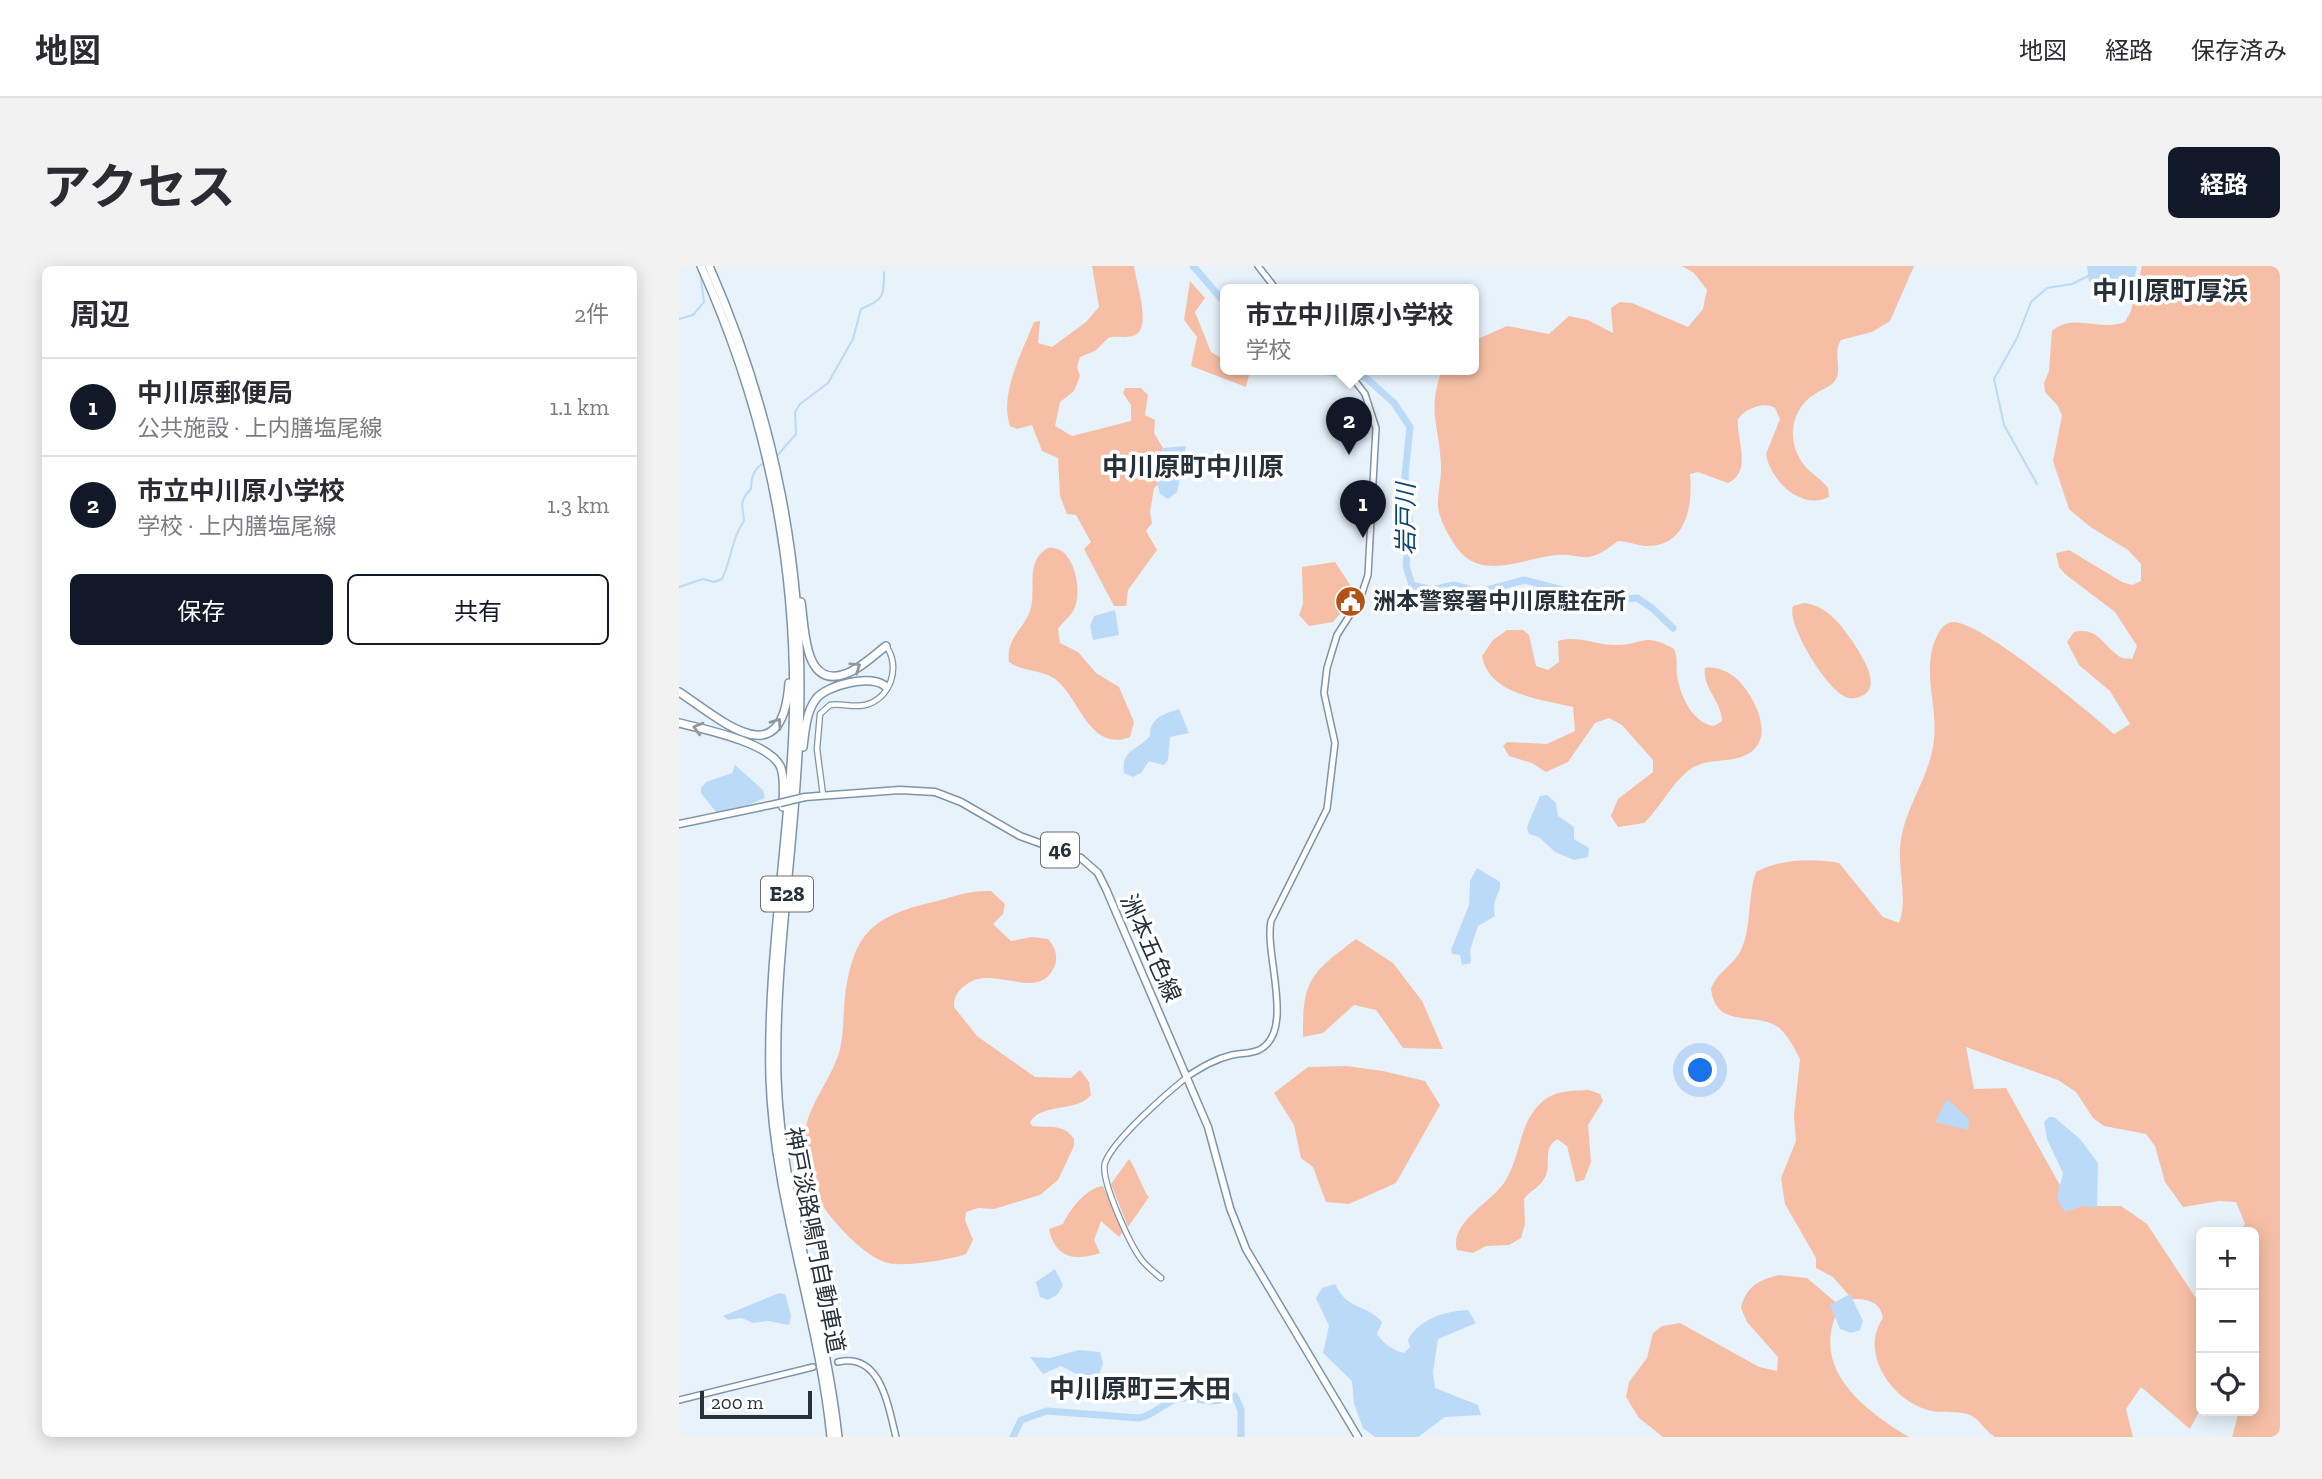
<!DOCTYPE html>
<html lang="ja">
<meta charset="utf-8">
<style>
body{margin:0;font-family:"Zilla Slab","Noto Sans JP",serif;background:#f2f2f3;color:#2b2b33}
.controls{position:absolute;right:21px;bottom:21px;display:grid;overflow:hidden;border-radius:10px;box-shadow:0 4px 18px #0003}
.controls button{width:63px;height:63px;display:grid;place-items:center;padding:0;border:0;border-bottom:2px solid #e1e1e2;background:#fff;color:#2b2b33;font:35px sans-serif}
.scale{position:absolute;left:21px;bottom:18px;width:112px;box-sizing:border-box;padding-left:7px;border:4px solid #27313a;border-top:0;font-size:19px;line-height:24px;white-space:nowrap;color:#27313a;-webkit-text-stroke:5px #fff;paint-order:stroke}
.you{position:absolute;left:1022px;top:805px;width:24px;height:24px;margin:-18px;border:5px solid #fff;border-radius:50%;background:#1a73e8;box-shadow:0 0 0 10px #1a73e833}
.badge{display:grid;place-items:center;width:46px;height:46px;border-radius:50%;background:#111827;color:#fff;font-size:23px;font-weight:700}
.pin{position:absolute;translate:-50% -58px;filter:drop-shadow(0 2px 4px #0008)}
.pin::after{content:'';position:absolute;top:37px;width:24px;height:21px;background:inherit;clip-path:polygon(0 0,100% 0,50% 100%)}
.popup{position:absolute;left:541px;top:18px;width:259px;height:91px;box-sizing:border-box;display:grid;place-content:center;border-radius:10px;background:#fff;filter:drop-shadow(0 2px 5px #0005);font-size:23px;white-space:nowrap;color:#7c7c81}
.popup b{font-size:26px;color:#2b2b33}
.popup::after{content:'';position:absolute;left:50%;top:100%;margin-left:-14px;border:14px solid transparent;border-top-color:#fff}
.list{margin:0;padding:0;list-style:none}
h2{display:flex;justify-content:space-between;align-items:center;height:91px;margin:0;padding:0 28px;font-size:30px}
h2 small{font-size:23px;font-weight:400;color:#7c7c81}
.list li{display:grid;grid-template-columns:46px 1fr auto;gap:21px;align-items:center;box-sizing:border-box;height:98px;padding:0 28px;border-top:2px solid #e1e1e2}
.list b{display:block;font-size:26px;white-space:nowrap}
.list p{margin:0;font-size:23px;white-space:nowrap;color:#7c7c81}
.list em{font-size:23px;font-style:normal;color:#7c7c81}
.actions{display:flex;gap:14px;padding:21px 28px}
.actions a{flex:1;padding:16px 0;border:2px solid #111827;border-radius:10px;text-align:center;font-size:24px;color:#111827}
.actions .main{background:#111827;color:#fff}
.icon{flex:none;width:38px;height:38px;fill:none;stroke:currentColor;stroke-width:2;stroke-linecap:round;stroke-linejoin:round}
.map{position:relative;flex:none;width:1601px;height:1171px;overflow:hidden;border-radius:10px}
header{display:flex;align-items:center;gap:42px;box-sizing:border-box;height:98px;padding:0 35px;background:#fff;border-bottom:2px solid #e1e1e2}
header strong{font-size:33px}
nav{display:flex;gap:38px;margin-inline-start:auto;font-size:24px}
.intro{display:flex;align-items:center;justify-content:space-between;box-sizing:border-box;height:168px;padding:0 42px}
h1{margin:0;font-size:49px}
.button{padding:18px 32px;border-radius:10px;background:#111827;color:#fff;font-size:24px;font-weight:700}
main{display:flex;gap:42px;padding:0 42px}
aside{flex:1;background:#fff;border-radius:10px;box-shadow:0 4px 18px #0003}
.map>svg:first-child{display:block}
</style>
<header>
<strong>地図</strong>
<nav><a>地図</a><a>経路</a><a>保存済み</a></nav>
</header>
<div class="intro"><h1>アクセス</h1><a class="button">経路</a></div>
<main>
<aside>
<h2>周辺<small>2件</small></h2>
<ul class="list">
<li><span class="badge">1</span><div><b>中川原郵便局</b><p>公共施設 · 上内膳塩尾線</p></div><em>1.1 km</em></li>
<li><span class="badge">2</span><div><b>市立中川原小学校</b><p>学校 · 上内膳塩尾線</p></div><em>1.3 km</em></li>
</ul>
<div class="actions"><a class="main">保存</a><a>共有</a></div>
</aside>
<div class="map">
<svg width="1601" height="1171" viewBox="0 0 1601 1171">
<rect width="100%" height="100%" fill="#e7f2fb"/>
<path fill="#f6bfa5" d="M413 0H455C457 16 473 62 456 69 448 73 438 69 429 72L416 85 401 91 398 101 401 110 395 125 381 136 376 160 393 170 452 155V139L444 127 446 122H462L469 129 466 149 476 154 475 167 484 182 476 203 480 218 475 222 471 246 473 257 467 265 478 284 449 324 447 340H435L405 283 412 276 397 249 388 248 381 230 379 192 363 185 353 159 338 163 331 160C320 129 343 86 355 56L361 55 359 77 373 81 407 56 420 41Z
M1003 0H1235L1211 55 1193 66 1162 74C1154 86 1162 98 1158 111 1155 120 1143 123 1136 128 1111 143 1107 176 1125 199 1132 208 1143 213 1149 222L1150 231C1122 245 1091 214 1087 188L1101 153 1096 142C1085 135 1066 143 1059 153 1057 174 1074 205 1049 217L1019 206 1011 208C1014 240 1007 282 966 280 957 279 948 275 939 275 902 304 906 284 870 290 834 296 797 315 774 276 767 265 761 254 759 241 758 227 763 212 762 198 760 157 748 147 763 103H794V75L828 60 870 68 890 50 909 54 934 67 932 42 941 36 953 37 1009 61 1024 43 1028 24 1015 7Z
M1463 0H1601V1171H1553L1560 1145H1575V966H1560L1566 958 1557 936 1540 935 1504 941 1486 916 1476 880 1467 868 1425 860 1414 852 1397 826 1379 814 1287 781 1295 823 1327 822 1388 932 1403 940H1442L1468 958 1522 1040V1142L1511 1163 1462 1121 1447 1143 1454 1171H1316C1308 1166 1303 1158 1296 1152 1283 1142 1263 1149 1249 1144 1212 1134 1180 1086 1204 1052 1201 1035 1188 1033 1173 1033L1154 1011 1137 1002V992L1106 938 1102 912 1117 875 1115 849 1121 793C1116 783 1108 768 1099 761 1076 745 1037 764 1032 723 1038 706 1055 699 1062 684 1072 663 1069 636 1075 613L1077 606C1101 593 1134 592 1160 597L1204 651 1220 657C1230 631 1217 602 1222 573 1228 537 1252 509 1255 473 1259 437 1241 403 1259 368 1262 362 1267 356 1275 356 1304 357 1409 445 1435 468L1451 458 1431 425 1400 399 1388 376 1395 366C1420 360 1424 381 1443 392L1453 393 1458 380 1436 346 1386 308 1380 301 1377 287 1390 284 1443 316 1453 319 1462 315V298L1449 284 1410 260 1390 243 1374 195 1383 150 1379 140 1366 126 1365 117 1370 105 1373 65C1393 46 1422 66 1446 56L1452 45Z
M511 15 526 32 516 46 532 86 546 94V103H561L570 109 567 121 512 100 518 71 505 54Z
M369 282C395 279 403 322 396 341 393 350 384 355 379 363L381 377 399 386 417 407 440 421 455 456 451 471C410 487 400 430 376 413 362 403 344 406 330 396 327 372 344 364 351 345 358 325 345 295 369 282Z
M656 296 672 320 666 342 654 356 630 360 620 349 624 338 623 301Z
M1125 337C1149 340 1161 358 1174 376 1182 389 1206 423 1180 431 1175 433 1169 433 1165 430 1147 422 1107 358 1114 340Z
M828 364H844L850 369 857 400 869 404 880 396 879 375C900 369 915 379 935 379 964 380 963 365 995 383 999 391 997 401 998 410 1001 429 1014 458 1035 460L1043 455C1043 436 1023 421 1026 402 1038 400 1051 406 1060 415 1076 432 1098 474 1067 489 1049 498 1027 491 1010 504 991 519 982 541 965 557L939 561 932 550 939 533 974 506V494L943 459 930 452 916 457 889 496 867 506 853 497 830 490 824 480 828 476 868 478 896 465 894 441C862 433 810 429 803 390L814 374Z
M312 625 326 638 324 648 314 658 332 675 353 671 369 673C376 681 379 689 376 699 361 738 316 698 288 718 279 724 275 730 275 741L298 770 356 811 392 812 401 804 410 816 412 829C397 847 364 836 351 856L353 860C369 862 385 857 395 873V880L379 914 361 929 315 943 299 942 287 946 286 954 294 974 287 988C271 994 224 1001 209 997 185 991 152 954 139 933 131 918 126 895 125 877 125 841 152 817 161 783 165 767 164 748 166 731 174 669 192 651 250 637 271 632 289 624 312 625Z
M677 673 714 697 743 735 764 783 724 782 697 744 675 739 644 767 624 771C623 712 633 707 677 673Z
M667 800 704 805 746 815 761 839 717 917 670 938 647 936 634 901 622 892 615 859 595 827 629 801Z
M910 824 921 828 924 835 909 859 912 896 905 914 897 916 888 880 878 873C862 884 874 899 865 913 860 922 850 925 845 933L846 958 842 972 830 979 807 980 794 987 778 984C770 957 812 936 825 917 844 889 838 853 868 832 880 824 896 825 910 824Z
M450 893C458 904 464 925 470 931L449 961 432 918Z
M424 920 444 966 440 971 422 955 415 974 421 987C394 996 376 991 370 963L384 958C391 943 407 922 424 920Z
M1100 1009 1128 1012 1161 1040C1129 1101 1182 1142 1230 1171H984L960 1152 947 1131 950 1116 968 1092 974 1067 983 1060 1001 1057 1080 1101 1098 1105 1099 1091 1068 1056 1062 1042C1067 1021 1079 1014 1100 1009Z"/>
<path fill="#bbdaf8" d="M1408 0H1456L1458 1 1454 17 1426 18 1419 13 1410 16Z
M507 180 498 226 489 233 481 228 474 200 483 189 484 182Z
M436 344 440 369 414 374 411 360 415 350Z
M500 443 510 467 491 471 489 494 485 499 470 495 462 507 454 511 445 507C442 484 457 485 469 472 473 468 470 467 472 461 477 449 489 447 500 443Z
M56 499 84 524 86 532 64 541 37 546 22 527V522L27 516 53 507Z
M868 529 877 537 879 550 895 561V573L910 582 909 591 895 594 876 586 860 571 850 568 848 561 861 530Z
M798 602 821 616C823 628 812 631 816 650L799 660 791 684 792 697 783 699 781 689 773 688 772 684 790 639 791 615Z
M1268 833 1290 853 1289 864 1256 856Z
M1370 851H1375L1401 873 1419 897 1418 942 1403 940 1387 946C1372 932 1381 923 1384 907L1368 873 1365 856Z
M376 1003 384 1019 379 1028 369 1034 361 1031 357 1016Z
M656 1018C669 1045 686 1037 703 1056L698 1068C705 1078 713 1084 725 1087L731 1081 729 1074C740 1053 766 1045 789 1044L797 1057 759 1073 754 1106 756 1122 799 1139 802 1149 766 1151 739 1171H696L684 1162 675 1138 673 1115 644 1087 650 1060 637 1032 643 1022Z
M100 1027 106 1028 112 1050 110 1059 89 1055 74 1057 63 1052 49 1054 44 1050Z
M1171 1028 1184 1055 1181 1064 1172 1067 1161 1063 1151 1039Z
M400 1084 421 1086 424 1097 419 1111 409 1114 382 1100 364 1108 351 1091 371 1092Z"/>
<g fill="none" stroke-linecap="round" stroke-linejoin="round">
<path stroke="#bbdaf8" stroke-width="2" d="M0 53 14 49 25 36 21 6
M97 191 117 168 116 146 121 138 149 117 174 73 182 43C204 33 205 32 205 6
M1358 218 1325 159 1315 113 1338 72 1352 36 1368 22 1393 18 1411 9
M0 321 24 313 35 316 43 313C52 295 53 271 65 255 64 239 59 236 72 223 72 212 75 202 85 197"/>
<path stroke="#bbdaf8" stroke-width="7" d="M514 0 546 37
M627 103 686 111 715 137 731 161 726 209 731 262 727 300 733 319 753 324 775 319 801 326 845 314 925 335 958 332 973 342 994 362
M334 1171 342 1154 368 1145 460 1152C475 1149 482 1139 495 1134 510 1128 520 1136 535 1135 543 1135 548 1130 556 1130L562 1144V1171"/>
<defs>
<path id="tertiary" d="M144 529 138 483 141 448 151 439C163 437 174 442 186 439 212 433 222 400 207 380
M482 1012C475 1006 467 1000 462 993 451 978 421 914 426 897 434 874 488 827 508 811"/>
<path id="secondary" d="M579 0 597 23
M509 810C523 801 536 793 553 789 562 787 571 788 580 784 617 766 585 688 592 655L648 543 656 477 645 427 648 402 658 369 681 333 689 309 697 162 686 128 667 103
M159 1096C202 1086 209 1140 217 1171
M0 1134 134 1101"/>
<path id="primary" d="M126 531 221 524 256 526 282 536 341 570 402 592 419 607 427 623 529 861 551 942 567 983 679 1171
M0 558 101 537"/>
<path id="motorway" d="M22 0C88 147 120 305 114 466 109 581 88 696 91 812 95 934 140 1050 152 1171
M30 0C95 147 127 305 120 466 116 581 95 696 98 812 102 934 146 1050 159 1171
M122 336C126 360 124 423 166 408 181 403 195 389 207 380
M0 426C44 455 103 511 110 417
M0 457C25 463 93 477 102 502 106 514 104 528 104 541
M124 481C126 466 127 446 137 433 147 419 195 407 207 421"/>
</defs>
<use href="#tertiary" stroke="#7d94ab" stroke-width="7"/>
<use href="#secondary" stroke="#7d94ab" stroke-width="8"/>
<use href="#primary" stroke="#7d94ab" stroke-width="9"/>
<use href="#motorway" stroke="#7d94ab" stroke-width="10"/>
<use href="#tertiary" stroke="#fff" stroke-width="4.5"/>
<use href="#secondary" stroke="#fff" stroke-width="5"/>
<use href="#primary" stroke="#fff" stroke-width="6"/>
<use href="#motorway" stroke="#fff" stroke-width="7"/>
<defs>
<path id="primary-bridge" d="M101 537 126 531"/>
</defs>
<use href="#primary-bridge" stroke="#7d94ab" stroke-width="9" stroke-linecap="butt"/>
<use href="#primary-bridge" stroke="#fff" stroke-width="6"/>
</g>
<defs><path id="oneway-chevron" d="M-2-3.5L2.5 0L-2 3.5" fill="none" stroke-width="1.6" stroke-linecap="round" stroke-linejoin="round" transform="scale(1.75)"/></defs>
<g stroke="#93989c">
<use href="#oneway-chevron" transform="translate(177 401) rotate(-34)"/>
<use href="#oneway-chevron" transform="translate(98 457) rotate(-55)"/>
<use href="#oneway-chevron" transform="translate(19 462) rotate(-164)"/>
</g>
<defs>
<symbol id="civic-disc" viewBox="-11 -11 22 22"><circle r="9.5" fill="#b45215" stroke="#fff"/><path d="M-.6-6.5H3V-4.5H.6V-3L4-1V1h2V6H-6V1h2V-1L-.6-3ZM-1.2 2.5V6h2.4V2.5Z" fill="#fff"/></symbol>
</defs>
<g fill-rule="evenodd">
<use href="#civic-disc" x="654" y="318" width="35" height="35"/>
</g>
<g text-anchor="middle" stroke-width="7" stroke-linejoin="round" paint-order="stroke">
<g fill="#fff" stroke="#686f75" stroke-width="2">
<rect x="362" y="566.5" width="38" height="35" rx="5"/>
<rect x="82" y="610.5" width="52" height="35" rx="5"/>
</g>
<g font-size="21" font-weight="bold" fill="#27313a">
<text x="381" y="591">46</text>
<text x="108" y="635">E28</text>
</g>
<g font-size="23" font-weight="bold" fill="#27313a" stroke="#fff" text-anchor="start">
<text x="694" y="343">洲本警察署中川原駐在所</text>
</g>
<g font-size="23" fill="#27313a" stroke="#fff">
<text transform="translate(472 682) rotate(66)" y="8">洲本五色線</text>
<text transform="translate(136 974) rotate(79)" y="8">神戸淡路鳴門自動車道</text>
</g>
<g font-size="24" font-style="italic" fill="#0a4673" stroke="#fff">
<text transform="translate(727 253) rotate(-90)" y="8">岩戸川</text>
</g>
<g font-size="26" font-weight="bold" fill="#27313a" stroke="#fff">
<text x="1491" y="34">中川原町厚浜</text>
<text x="514" y="210">中川原町中川原</text>
<text x="461" y="1132">中川原町三木田</text>
</g>
</g>
</svg>
<div class="controls">
<button>+</button>
<button>−</button>
<button><svg class="icon" aria-label="locate" viewBox="0 0 24 24"><circle cx="12" cy="12" r="6"/><path d="M12 2v4M12 18v4M2 12h4M18 12h4"/></svg></button>
</div>
<div class="scale">200 m</div>
<div class="you"></div>
<div class="pin badge" style="left:684px;top:272px">1</div>
<div class="pin badge" style="left:670px;top:189px">2</div>
<div class="popup"><b>市立中川原小学校</b>学校</div>
</div>
</main>
